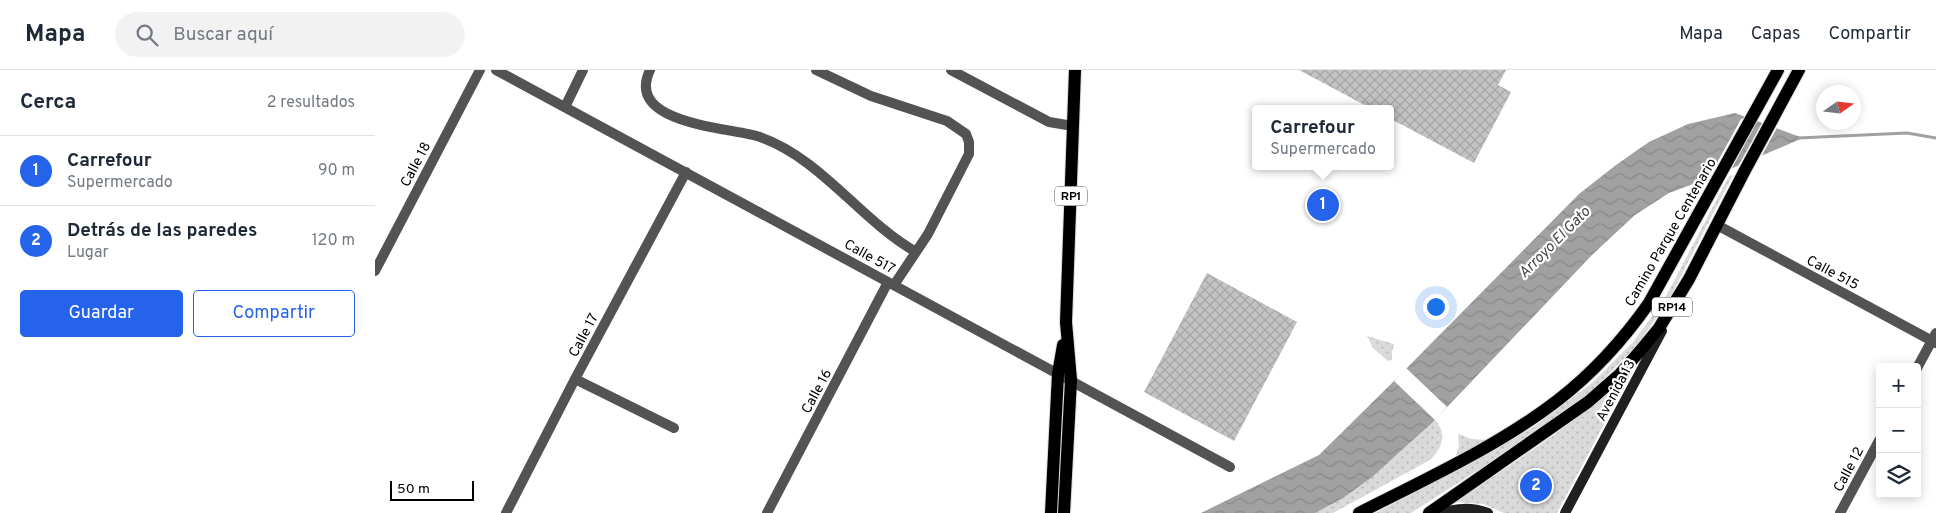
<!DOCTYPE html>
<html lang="es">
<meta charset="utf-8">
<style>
body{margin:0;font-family:Overpass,sans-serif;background:#f2f2f3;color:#1f2937}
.controls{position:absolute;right:15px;bottom:15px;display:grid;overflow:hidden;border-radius:5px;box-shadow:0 2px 12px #0003}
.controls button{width:45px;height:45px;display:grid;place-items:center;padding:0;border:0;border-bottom:1px solid #e0e1e3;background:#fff;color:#1f2937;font:25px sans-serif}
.compass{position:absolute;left:1441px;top:15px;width:45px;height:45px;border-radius:50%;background:#fff;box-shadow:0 2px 12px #0003;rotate:76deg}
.scale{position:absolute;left:15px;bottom:12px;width:84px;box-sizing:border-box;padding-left:5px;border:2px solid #000;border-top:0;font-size:14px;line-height:18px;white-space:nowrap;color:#000;-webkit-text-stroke:4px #fff;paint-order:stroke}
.you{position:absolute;left:1060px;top:236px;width:18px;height:18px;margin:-12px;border:4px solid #fff;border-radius:50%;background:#1a73e8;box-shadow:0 0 0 8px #1a73e833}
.badge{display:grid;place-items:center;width:32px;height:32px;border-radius:50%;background:#2563eb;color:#fff;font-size:16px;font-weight:700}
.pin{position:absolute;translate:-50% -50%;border:2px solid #fff;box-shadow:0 1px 5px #0006}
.popup{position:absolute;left:877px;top:35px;width:142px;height:65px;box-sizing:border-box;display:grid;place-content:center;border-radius:5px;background:#fff;filter:drop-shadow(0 1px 4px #0005);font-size:16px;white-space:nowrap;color:#747a83}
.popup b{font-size:19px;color:#1f2937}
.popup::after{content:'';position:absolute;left:50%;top:100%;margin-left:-10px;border:10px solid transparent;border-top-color:#fff}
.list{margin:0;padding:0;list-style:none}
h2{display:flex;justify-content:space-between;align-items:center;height:65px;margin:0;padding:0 20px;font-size:21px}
h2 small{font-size:16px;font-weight:400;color:#747a83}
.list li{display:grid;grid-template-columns:32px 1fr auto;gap:15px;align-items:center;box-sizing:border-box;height:70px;padding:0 20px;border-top:1px solid #e0e1e3}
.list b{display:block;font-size:19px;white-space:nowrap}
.list p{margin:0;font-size:16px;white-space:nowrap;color:#747a83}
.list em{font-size:16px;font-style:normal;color:#747a83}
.actions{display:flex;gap:10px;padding:15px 20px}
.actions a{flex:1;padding:11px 0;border:1px solid #2563eb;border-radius:5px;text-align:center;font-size:18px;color:#2563eb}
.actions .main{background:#2563eb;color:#fff}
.icon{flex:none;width:28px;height:28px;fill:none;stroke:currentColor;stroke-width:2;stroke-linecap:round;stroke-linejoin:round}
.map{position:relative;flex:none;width:1561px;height:443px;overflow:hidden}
header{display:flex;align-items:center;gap:30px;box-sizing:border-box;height:70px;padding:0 25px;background:#fff;border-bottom:1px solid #e0e1e3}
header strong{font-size:24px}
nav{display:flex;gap:28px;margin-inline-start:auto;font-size:18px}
.search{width:350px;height:45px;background:#f2f2f3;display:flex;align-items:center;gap:12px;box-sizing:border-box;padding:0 18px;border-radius:28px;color:#747a83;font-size:19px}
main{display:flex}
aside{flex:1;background:#fff}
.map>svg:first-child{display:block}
</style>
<header>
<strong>Mapa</strong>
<div class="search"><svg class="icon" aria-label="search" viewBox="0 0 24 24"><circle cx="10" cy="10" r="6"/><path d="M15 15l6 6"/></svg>Buscar aquí</div>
<nav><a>Mapa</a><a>Capas</a><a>Compartir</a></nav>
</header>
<main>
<aside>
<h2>Cerca<small>2 resultados</small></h2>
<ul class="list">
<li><span class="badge">1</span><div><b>Carrefour</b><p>Supermercado</p></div><em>90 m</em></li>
<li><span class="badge">2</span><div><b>Detrás de las paredes</b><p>Lugar</p></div><em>120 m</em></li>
</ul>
<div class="actions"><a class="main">Guardar</a><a>Compartir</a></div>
</aside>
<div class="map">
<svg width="1561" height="443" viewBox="0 0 1561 443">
<defs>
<pattern id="grass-dots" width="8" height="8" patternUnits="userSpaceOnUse" patternTransform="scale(1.25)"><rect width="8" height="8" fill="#dadada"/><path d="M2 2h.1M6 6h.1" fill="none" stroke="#b9b9b9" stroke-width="1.8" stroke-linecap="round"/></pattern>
<pattern id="water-waves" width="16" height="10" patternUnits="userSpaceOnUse" patternTransform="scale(1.25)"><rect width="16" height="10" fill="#a1a1a1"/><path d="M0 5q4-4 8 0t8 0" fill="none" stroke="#898989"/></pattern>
<pattern id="building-cross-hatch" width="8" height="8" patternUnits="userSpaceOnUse" patternTransform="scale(1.25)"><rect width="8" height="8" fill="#c3c3c3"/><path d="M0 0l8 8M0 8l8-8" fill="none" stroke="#a6a6a6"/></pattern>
</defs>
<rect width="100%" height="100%" fill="#fff"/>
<path fill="url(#grass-dots)" d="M1358 105 1292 233 1262 275 1221 317 1161 363 1036 443H1001L1157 358 1217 313 1258 272 1288 232 1354 106Z
M992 266 1019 274 1017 282V290L1013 291 998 278Z
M1259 297 1182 443H1129L1108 434 1080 432C1142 390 1207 351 1259 297Z
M1060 350C1073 364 1067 378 1055 390L958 443H940C986 418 1023 385 1060 350Z
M1083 364 1097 369 1112 370 1080 389 1084 376Z"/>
<path fill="url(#water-waves)" d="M1360 43 1428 68 1337 107 1294 123 1260 145 1217 185 1057 353 997 407 968 428 940 443H826L944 385 1016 314 1204 124 1241 95 1274 72 1313 54Z"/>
<path fill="#fff" d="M1378 47 1383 49 1355 102 1332 111 1366 49Z
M1388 51 1403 56 1385 89 1361 100Z
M1031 298 1072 337 1060 350 1019 311Z"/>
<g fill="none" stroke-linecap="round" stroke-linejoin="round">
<path stroke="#a1a1a1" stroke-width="3" d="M1423 68 1532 63 1561 68"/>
</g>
<path fill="url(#building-cross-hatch)" d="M924 0H1131L1123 15 1136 22 1099 93 1016 49V39H997Z
M832 203 922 252 859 371 769 322Z"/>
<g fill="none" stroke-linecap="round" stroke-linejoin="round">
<defs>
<path id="primary" d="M676 443 683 304 688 275
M689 443 696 310 691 252 700 0
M984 443C1049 410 1125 375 1183 330 1218 303 1248 270 1274 233L1403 0
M1054 443 1213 332 1245 304 1265 281 1284 258 1314 209 1369 102 1424 0"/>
</defs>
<use href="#primary" stroke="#dbdbdb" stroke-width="14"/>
<path stroke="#535353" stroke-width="10" d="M121 0 855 397
M275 0C249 55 355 57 385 67 447 89 485 150 541 182
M441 0 496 26 572 51 591 64 594 72V84L553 164 519 215
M576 0 674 52 698 56
M190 37 208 0
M1342 155 1561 273
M0 201 105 0
M1542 298 1561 263
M200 309 299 358
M131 443 200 309 311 102
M392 443 513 212
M1465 443 1505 369"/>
<path stroke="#202020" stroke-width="10" d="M1065 443C1082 438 1096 437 1113 443
M1190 443 1287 261"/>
<use href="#primary" stroke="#000" stroke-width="12"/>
</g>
<g text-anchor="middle" stroke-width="4.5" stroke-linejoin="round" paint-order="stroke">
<g fill="#fff" stroke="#4c4c4c" stroke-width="1">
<rect x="680" y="116.5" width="32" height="19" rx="4"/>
<rect x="1277" y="227.5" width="40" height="19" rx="4"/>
</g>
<g font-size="12" font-weight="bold" fill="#000">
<text x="696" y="130">RP1</text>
<text x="1297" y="241">RP14</text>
</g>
<g font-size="14" fill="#000" stroke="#fff">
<text transform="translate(40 94) rotate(-62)" y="5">Calle 18</text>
<text transform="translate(1295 162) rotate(-60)" y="5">Camino Parque Centenario</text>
<text transform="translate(495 186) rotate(29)" y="5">Calle 517</text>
<text transform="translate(1458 202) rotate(28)" y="5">Calle 515</text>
<text transform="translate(208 265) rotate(-62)" y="5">Calle 17</text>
<text transform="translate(1240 320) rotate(-62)" y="5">Avenida 13</text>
<text transform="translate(441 321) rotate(-62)" y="5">Calle 16</text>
<text transform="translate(1473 399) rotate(-62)" y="5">Calle 12</text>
</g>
<g font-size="15" font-style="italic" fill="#424242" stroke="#fff">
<text transform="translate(1179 172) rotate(-45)" y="5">Arroyo El Gato</text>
</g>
</g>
</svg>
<div class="controls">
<button>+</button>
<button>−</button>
<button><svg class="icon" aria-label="layers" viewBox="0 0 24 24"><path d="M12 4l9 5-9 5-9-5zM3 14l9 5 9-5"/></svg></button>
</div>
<svg class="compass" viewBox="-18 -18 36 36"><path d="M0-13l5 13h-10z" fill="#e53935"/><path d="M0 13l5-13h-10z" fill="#747a83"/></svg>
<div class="scale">50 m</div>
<div class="you"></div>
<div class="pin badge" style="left:948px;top:135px">1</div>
<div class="popup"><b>Carrefour</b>Supermercado</div>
<div class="pin badge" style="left:1161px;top:416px">2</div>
</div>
</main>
